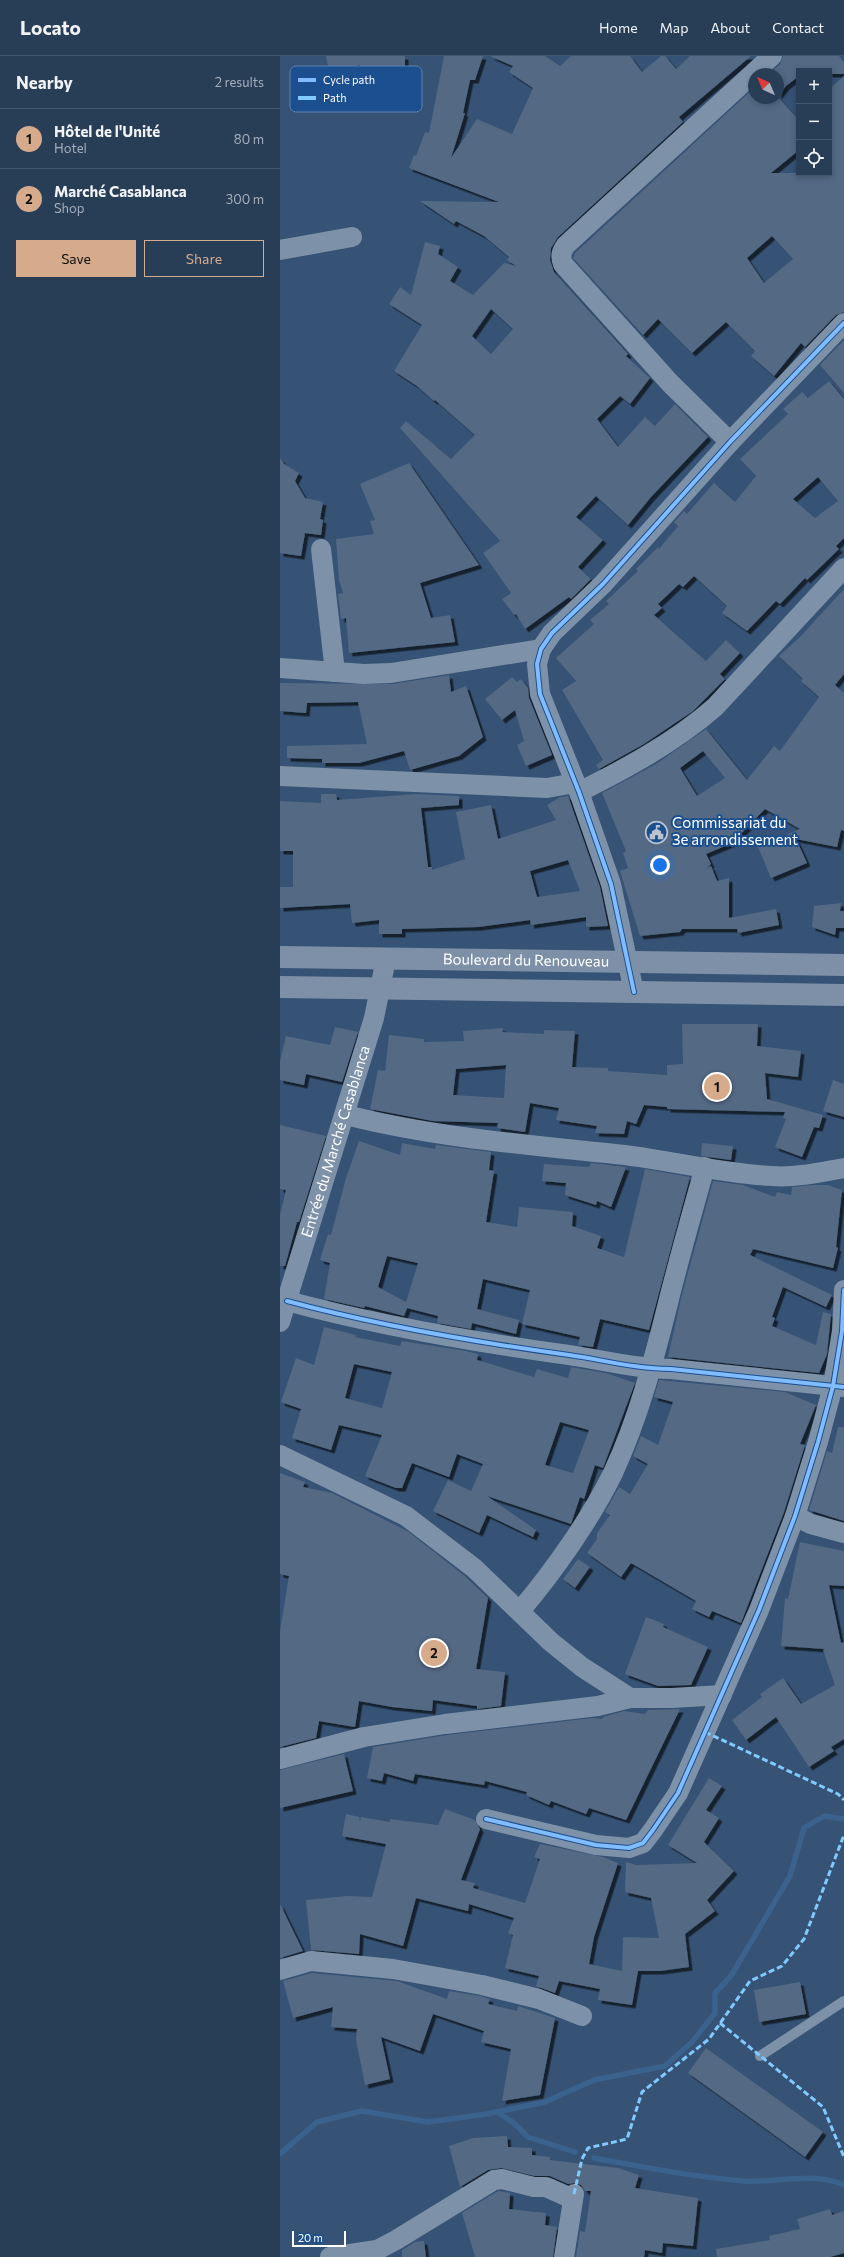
<!DOCTYPE html>
<meta charset="utf-8">
<style>
body{margin:0;font-family:Commissioner,sans-serif;background:#344961;color:#f1f3f6}
.controls{position:absolute;right:12px;top:12px;display:grid;overflow:hidden;border-radius:0px;box-shadow:0 2px 6px #0003}
.controls button{width:36px;height:36px;display:grid;place-items:center;padding:0;border:0;border-bottom:1px solid #44576d;background:#283e57;color:#f1f3f6;font:20px sans-serif}
.compass{position:absolute;left:468px;top:12px;width:36px;height:36px;border-radius:50%;background:#283e57;box-shadow:0 2px 6px #0003;rotate:316deg}
.scale{position:absolute;left:12px;bottom:10px;width:54px;box-sizing:border-box;padding-left:4px;border:2px solid #fff;border-top:0;font-size:11px;line-height:14px;white-space:nowrap;color:#fff;-webkit-text-stroke:3px #1b4f8f;paint-order:stroke}
.you{position:absolute;left:380px;top:809px;width:14px;height:14px;margin:-10px;border:3px solid #fff;border-radius:50%;background:#1a73e8;box-shadow:0 0 0 6px #1a73e833}
.badge{display:grid;place-items:center;width:26px;height:26px;border-radius:50%;background:#d6ab8b;color:#111;font-size:13px;font-weight:700}
.pin{position:absolute;translate:-50% -50%;border:2px solid #fff;box-shadow:0 1px 4px #0006}
.list{margin:0;padding:0;list-style:none}
h2{display:flex;justify-content:space-between;align-items:center;height:52px;margin:0;padding:0 16px;font-size:17px}
h2 small{font-size:13px;font-weight:400;color:#a5aeba}
.list li{display:grid;grid-template-columns:26px 1fr auto;gap:12px;align-items:center;box-sizing:border-box;height:60px;padding:0 16px;border-top:1px solid #44576d}
.list b{display:block;font-size:15px;white-space:nowrap}
.list p{margin:0;font-size:13px;white-space:nowrap;color:#a5aeba}
.list em{font-size:13px;font-style:normal;color:#a5aeba}
.actions{display:flex;gap:8px;padding:12px 16px}
.actions a{flex:1;padding:9px 0;border:1px solid #d6ab8b;border-radius:0px;text-align:center;font-size:14px;color:#d6ab8b}
.actions .main{background:#d6ab8b;color:#111}
.icon{flex:none;width:22px;height:22px;fill:none;stroke:currentColor;stroke-width:2;stroke-linecap:round;stroke-linejoin:round}
.map{position:relative;flex:none;width:564px;height:2201px;overflow:hidden}
header{display:flex;align-items:center;gap:24px;box-sizing:border-box;height:56px;padding:0 20px;background:#283e57;border-bottom:1px solid #44576d}
header strong{font-size:19px}
nav{display:flex;gap:22px;margin-inline-start:auto;font-size:14px}
main{display:flex}
aside{flex:1;background:#283e57}
.map>svg:first-child{display:block}
</style>
<header>
<strong>Locato</strong>
<nav><a>Home</a><a>Map</a><a>About</a><a>Contact</a></nav>
</header>
<main>
<aside>
<h2>Nearby<small>2 results</small></h2>
<ul class="list">
<li><span class="badge">1</span><div><b>Hôtel de l'Unité</b><p>Hotel</p></div><em>80 m</em></li>
<li><span class="badge">2</span><div><b>Marché Casablanca</b><p>Shop</p></div><em>300 m</em></li>
</ul>
<div class="actions"><a class="main">Save</a><a>Share</a></div>
</aside>
<div class="map">
<svg width="564" height="2201" viewBox="0 0 564 2201">
<defs>
<filter id="shadow"><feDropShadow dx="3.5" dy="3.5" stdDeviation="0" flood-color="#0009"/></filter>
</defs>
<rect width="100%" height="100%" fill="#365274"/>
<g fill="none" stroke-linecap="round" stroke-linejoin="round">
<path stroke="#3b618d" stroke-width="5.5" d="M217 2056 234 2067 248 2081 295 2096
M0 2098 37 2066 82 2055 148 2066 207 2058 265 2046 314 2024 385 2010 412 1986 435 1957V1937L451 1920 510 1820 524 1772 544 1760 564 1763
M314 2102C364 2111 414 2121 464 2125 497 2127 534 2115 564 2129"/>
</g>
<path fill="#526984" fill-rule="evenodd" filter="url(#shadow)" d="M46 0H125V20L80 21V9L49 15Z
M164 0H203L195 24H190L183 57H185L171 102 197 63 232 78 253 32 229 16 233 10 210 0H265L280 10 291 0H350L362 16 381 0H385L396 13 410 0H471L399 61 403 66 278 181 271 192 270 204 274 216 348 298 346 300 370 322 350 348 340 340 317 363 338 391 365 361 375 370 395 348 428 381 371 441 348 469 316 440 296 461 323 484 298 511 311 523 291 543 289 541 245 573 236 558 234 559 222 543 231 537 203 497 220 485 120 372 126 365 171 403 195 379 155 344 154 345 137 330 114 315 142 269 109 248 120 231 131 239 145 186 160 190 158 198 178 211 170 225 193 239 224 207 236 210 227 204 229 201 204 180 176 165 174 168 140 145 219 146 129 112 134 99 136 100 145 76 149 77ZM211 253 233 273 211 298 192 280Z
M503 0H559L564 6V18H549V15H519V20L506 30 498 40V18H489L500 8Z
M564 20V256L556 259 525 291 521 287 494 320 471 300 475 295 446 266 412 297 378 263 363 279 293 202 295 197 474 32V42L498 41 519 64V94L491 117H549V33ZM492 180 513 203 484 227 467 202Z
M564 284V337L540 309Z
M549 325 564 343V482L556 490 559 493 527 524 525 522 500 548 496 545 467 575 442 557 447 550 414 520 403 531 399 528 378 548 382 552 374 559 426 605 446 584 460 597 440 618 445 623 413 655 364 688 319 713 316 709 323 704 282 634 296 625 276 602 314 568 310 564 329 548 326 545 358 515 356 513 378 491 379 493 398 470 394 466 404 455 407 458 434 427 455 446 476 420 460 403 508 358 503 353 522 336 528 342ZM538 421 558 445 535 462 513 443Z
M0 402 4 408 19 417 15 425 25 442 43 446 40 463 43 464 41 479 25 477 21 500 0 497Z
M129 407 199 509 140 527 151 562 170 559 175 586 69 597 66 562 61 563 58 538 63 537 59 524 56 483 94 478 90 465 95 464 80 428Z
M564 533V618L555 629 564 637V775L561 774 557 791 516 783 527 807 491 822 478 791 520 773 485 753 452 787 426 798 431 808 427 812 431 810 437 825 449 822V862L496 853 499 869 458 877 457 873H402L400 876 360 880 340 815 348 812 343 797 346 795 322 737 376 708 426 673 467 724 494 690 500 695 539 641 521 625 523 623 499 600 520 581ZM423 695 445 722 417 740 400 712Z
M169 619 171 636 186 630 203 681 179 700 130 714 124 695 79 707H42V703L7 702V690L87 688 78 646 27 647 26 657 0 655V627L112 628Z
M232 621 237 626 241 623 248 632 249 642 272 699 246 710 237 689 244 685 235 654 222 664 205 643Z
M41 738H56L57 744 135 738 179 740V749L141 752 148 811H152V814L185 803 176 756 211 749 218 783 276 764 267 749 280 741 288 740 320 831 328 870 306 871V861L251 869 250 864 198 871 122 873V878H99V864L72 867 70 848 0 852V831H13V795H0V745L41 747ZM288 804 300 835 257 841 250 815Z
M561 847 560 855H564V872H556L555 879 532 871 534 850Z
M402 968H478L477 990 521 995 518 1021 485 1017 487 1043 543 1059 539 1072 534 1071 522 1101 495 1091 506 1063 503 1062 505 1056 387 1053V1051L364 1049 356 1068 347 1065 344 1078 315 1077 317 1070 276 1064 279 1052 250 1047 245 1076 217 1072 218 1067 153 1065 90 1053 98 1014 105 1015 109 979 144 983V986L184 985 183 975 223 972 222 976 264 978V974L295 975 292 1011 328 1012V1015L387 1019V1009L403 1008ZM226 1009 224 1042 173 1039 176 1013Z
M55 971 78 976 62 1026 26 1018 24 1029 0 1024V1005L6 980 50 989Z
M553 1024 564 1028V1061L543 1055Z
M0 1069 46 1080 19 1166H17L5 1210H0V1159L6 1134 0 1133Z
M79 1085 120 1099 122 1087 155 1093 156 1089 211 1096 209 1114 214 1115 206 1166 237 1171 239 1151 293 1156 292 1170 321 1180 317 1192 344 1201 365 1113 410 1121 369 1274 320 1263 313 1291 298 1289 300 1281 242 1268 250 1234 203 1223 197 1253 239 1264 236 1278 192 1267 191 1273 157 1267 158 1260 127 1252 124 1260 85 1250 84 1252 44 1243 50 1207 40 1204 48 1178 51 1179 66 1122ZM107 1200 138 1207 126 1246 98 1231Z
M422 1087 453 1090 451 1104 421 1100Z
M311 1107 346 1111 331 1151 317 1145 316 1149 285 1139 286 1127 262 1125 264 1108 309 1111Z
M433 1125 463 1129 495 1141 497 1136 511 1139 512 1131 533 1129H548L562 1134 556 1191 558 1192 553 1212 473 1193 470 1199 552 1239 546 1251 503 1231 492 1261 495 1262 492 1270 536 1289 543 1256 551 1258 547 1298 539 1317 388 1301 401 1242Z
M44 1271 76 1279 75 1281 120 1290 122 1285 186 1295 198 1298 197 1304 254 1321 257 1313 288 1322 291 1311 326 1317 355 1327 323 1412 315 1409 304 1443 300 1441 291 1468 207 1440 256 1474 253 1481 207 1459 199 1477 153 1455 168 1424 191 1435 203 1408 177 1398 169 1421 132 1407 122 1432H116L85 1420 102 1379 59 1369 51 1394 12 1382 21 1353 1 1346 16 1302 34 1309ZM74 1308 112 1316 102 1352 65 1342ZM280 1366 309 1374 293 1417 265 1409Z
M379 1324 505 1336 536 1349 520 1388 525 1389 504 1456 461 1567 432 1555 429 1561 412 1553 416 1545 351 1507 341 1521 307 1497 317 1483V1477L330 1459 325 1456 339 1431 350 1438 368 1408 353 1400 361 1380 378 1389 393 1346 374 1341Z
M558 1371H564V1465L529 1454 547 1395 552 1397Z
M0 1417 25 1426 23 1431 52 1437 129 1476 186 1521 208 1542 196 1613 225 1616 221 1650 197 1653V1650L153 1644 152 1655 112 1651 79 1645 75 1671 39 1665 36 1682 0 1691V1575L9 1520 0 1518Z
M520 1486 564 1495V1530L549 1529 561 1587 564 1586V1683L551 1691 554 1695 529 1711 496 1661 466 1684 452 1664 482 1641 480 1638 503 1622 521 1648 555 1629 543 1594 545 1593 501 1590 505 1542 508 1543Z
M298 1503 310 1511 295 1532 283 1523Z
M366 1561 384 1568 383 1571 428 1591 411 1629 378 1630 345 1618Z
M400 1653 346 1764 309 1752 306 1758 271 1745 269 1749 246 1739 247 1736 205 1725 204 1729 135 1718 133 1725 104 1717 102 1725 87 1722 93 1691 167 1679 312 1662 322 1663 323 1661 344 1655 365 1658 368 1654Z
M64 1698 73 1735 0 1752V1714Z
M429 1722 442 1730 426 1754 439 1762 424 1786 454 1815 427 1844 435 1855 405 1878 409 1911 380 1915H358L352 1949 318 1944 320 1933 279 1925 275 1937 256 1930 259 1920 225 1912 233 1879 228 1877 234 1862 189 1848 188 1855 136 1842 123 1890 80 1878 79 1898 31 1894 26 1844 67 1840 92 1841 106 1788 62 1780 66 1758 79 1761 80 1765 81 1761 110 1766V1763L158 1769 165 1753 195 1764 200 1773 181 1824 195 1827 193 1832 245 1847 260 1803 254 1801 260 1788 323 1801 338 1807 314 1881 309 1908 342 1915 343 1881 379 1882 371 1842 345 1836 346 1806 356 1809 417 1807 388 1789Z
M0 1848 23 1895 0 1902Z
M32 1917 117 1925 167 1943 169 1935 200 1940 210 1943 208 1948 237 1955 238 1950 275 1962 260 2039 222 2045 231 1993 201 1986 204 1975 153 1958 140 1995 101 1981 110 2023 85 2029 76 1984 77 1973 51 1971 53 1951 13 1962 3 1925Z
M520 1926 526 1958 479 1966 474 1934Z
M426 1992 543 2076 525 2101 408 2017Z
M227 2080 228 2091 252 2092V2099L270 2101V2104L338 2112 359 2119 355 2132 418 2142 413 2190 383 2187 382 2197 365 2194 364 2201H296L300 2175 305 2176 311 2135H305L301 2129 295 2127 288 2128 270 2120H255L221 2112 208 2114 180 2131 169 2090 193 2082Z
M218 2135 230 2137 229 2153 266 2157 265 2169 277 2171 273 2201H195L182 2157Z
M550 2153 552 2159 564 2155V2197L550 2201H437L436 2193 490 2184 489 2180 520 2173 517 2163Z
M144 2185 146 2201H122V2194L135 2186Z"/>
<g fill="none" stroke-linecap="round" stroke-linejoin="round">
<path stroke="#7d92a8" stroke-width="10" d="M480 2000 564 1945"/>
<g stroke="#7d92a8" stroke-width="20">
<path d="M0 194 72 181"/>
<path d="M450 386 390 327 283 208C280 200 281 196 286 189L492 0"/>
<path d="M41 493 55 616"/>
<path d="M0 612 84 618 111 617 261 593"/>
<path d="M0 720 267 732 295 727"/>
<path d="M299 736C347 712 395 686 435 651L564 512"/>
<path d="M354 936 331 828 299 736 260 638 257 608 261 593 272 577 323 528 450 386 564 267"/>
<path d="M66 1059C157 1082 251 1089 345 1099 393 1105 444 1118 492 1120 515 1122 541 1116 564 1112"/>
<path d="M7 1245C100 1270 194 1286 289 1299 323 1304 357 1313 391 1313L564 1331"/>
<path id="s1" d="M0 1266 94 962 106 903"/>
<path d="M0 1399 126 1460 194 1512 271 1586 302 1611 350 1642"/>
<path d="M515 1460 531 1468 564 1477"/>
<path d="M240 1555C273 1516 310 1464 333 1417 359 1361 375 1300 390 1239 401 1196 413 1153 425 1111"/>
<path d="M0 1703 84 1681 165 1668 318 1650 350 1642H392L442 1639"/>
<path d="M206 1763 316 1789 349 1792 363 1787 373 1774 398 1737 479 1554 515 1460 538 1386 553 1330 562 1275 564 1234"/>
<path d="M0 1914 31 1905 113 1913 202 1929 259 1943 302 1960"/>
<path d="M50 2201 97 2194 116 2184 214 2124 222 2123 254 2131H266L293 2143"/>
<path d="M284 2201 294 2138"/>
</g>
<g stroke="#7e90a7" stroke-width="22">
<path id="s2" d="M0 901 564 909"/>
<path d="M0 931 564 939"/>
</g>
<path stroke="#80caff" stroke-width="3" stroke-dasharray="6 3" stroke-linecap="butt" d="M425 1676 558 1738 564 1744
M440 1967 543 2051 564 2101
M294 2138 302 2103 308 2092 347 2083 362 2036 429 1983 470 1925 502 1910 524 1883 564 1779"/>
<defs>
<path id="cycleway" d="M354 936 331 828 299 736 260 638 257 608 261 593 272 577 323 528 450 386 564 267
M7 1245C100 1270 194 1286 289 1299 323 1304 357 1313 391 1313L564 1331
M206 1763 316 1789 349 1792 363 1787 373 1774 398 1737 479 1554 515 1460 538 1386 553 1330 562 1275 564 1234"/>
</defs>
<use href="#cycleway" stroke="#1b4f8f" stroke-width="6"/>
<use href="#cycleway" stroke="#80bcff" stroke-width="4"/>
</g>
<defs>
<symbol id="civic-ring" viewBox="-11 -11 22 22"><circle r="9.5" fill="#1b4f8f" stroke="#b9c2ce" stroke-width="1.5"/><path d="M-.6-6.5H3V-4.5H.6V-3L4-1V1h2V6H-6V1h2V-1L-.6-3ZM-1.2 2.5V6h2.4V2.5Z" fill="#b9c2ce"/></symbol>
</defs>
<g fill-rule="evenodd">
<use href="#civic-ring" x="364" y="764" width="25" height="25"/>
</g>
<g text-anchor="middle" stroke-width="4" stroke-linejoin="round" paint-order="stroke">
<g font-size="15" fill="#fff" stroke="#1b4f8f" text-anchor="start">
<text x="392" y="772">Commissariat du<tspan x="392" dy="17">3e arrondissement</tspan></text>
</g>
<g font-size="15" fill="#fff" stroke="#1b4f8f">
<text dy="5" stroke="none"><textPath href="#s2" startOffset="246">Boulevard du Renouveau</textPath></text>
<text dy="5" stroke="none"><textPath href="#s1" startOffset="189">Entrée du Marché Casablanca</textPath></text>
</g>
</g>
<rect x="10" y="10" width="132" height="46" rx="6" fill="#1b4f8f" stroke="#5f84b1" stroke-width="1"/>
<rect x="18" y="22" width="18" height="4" fill="#80bcff"/>
<rect x="18" y="40" width="18" height="4" fill="#80caff"/>
<g font-size="11" fill="#fff">
<text x="43" y="28">Cycle path</text>
<text x="43" y="46">Path</text>
</g>
</svg>
<div class="controls">
<button>+</button>
<button>−</button>
<button><svg class="icon" aria-label="locate" viewBox="0 0 24 24"><circle cx="12" cy="12" r="6"/><path d="M12 2v4M12 18v4M2 12h4M18 12h4"/></svg></button>
</div>
<svg class="compass" viewBox="-18 -18 36 36"><path d="M0-13l5 13h-10z" fill="#e53935"/><path d="M0 13l5-13h-10z" fill="#a5aeba"/></svg>
<div class="scale">20 m</div>
<div class="you"></div>
<div class="pin badge" style="left:437px;top:1031px">1</div>
<div class="pin badge" style="left:154px;top:1597px">2</div>
</div>
</main>
